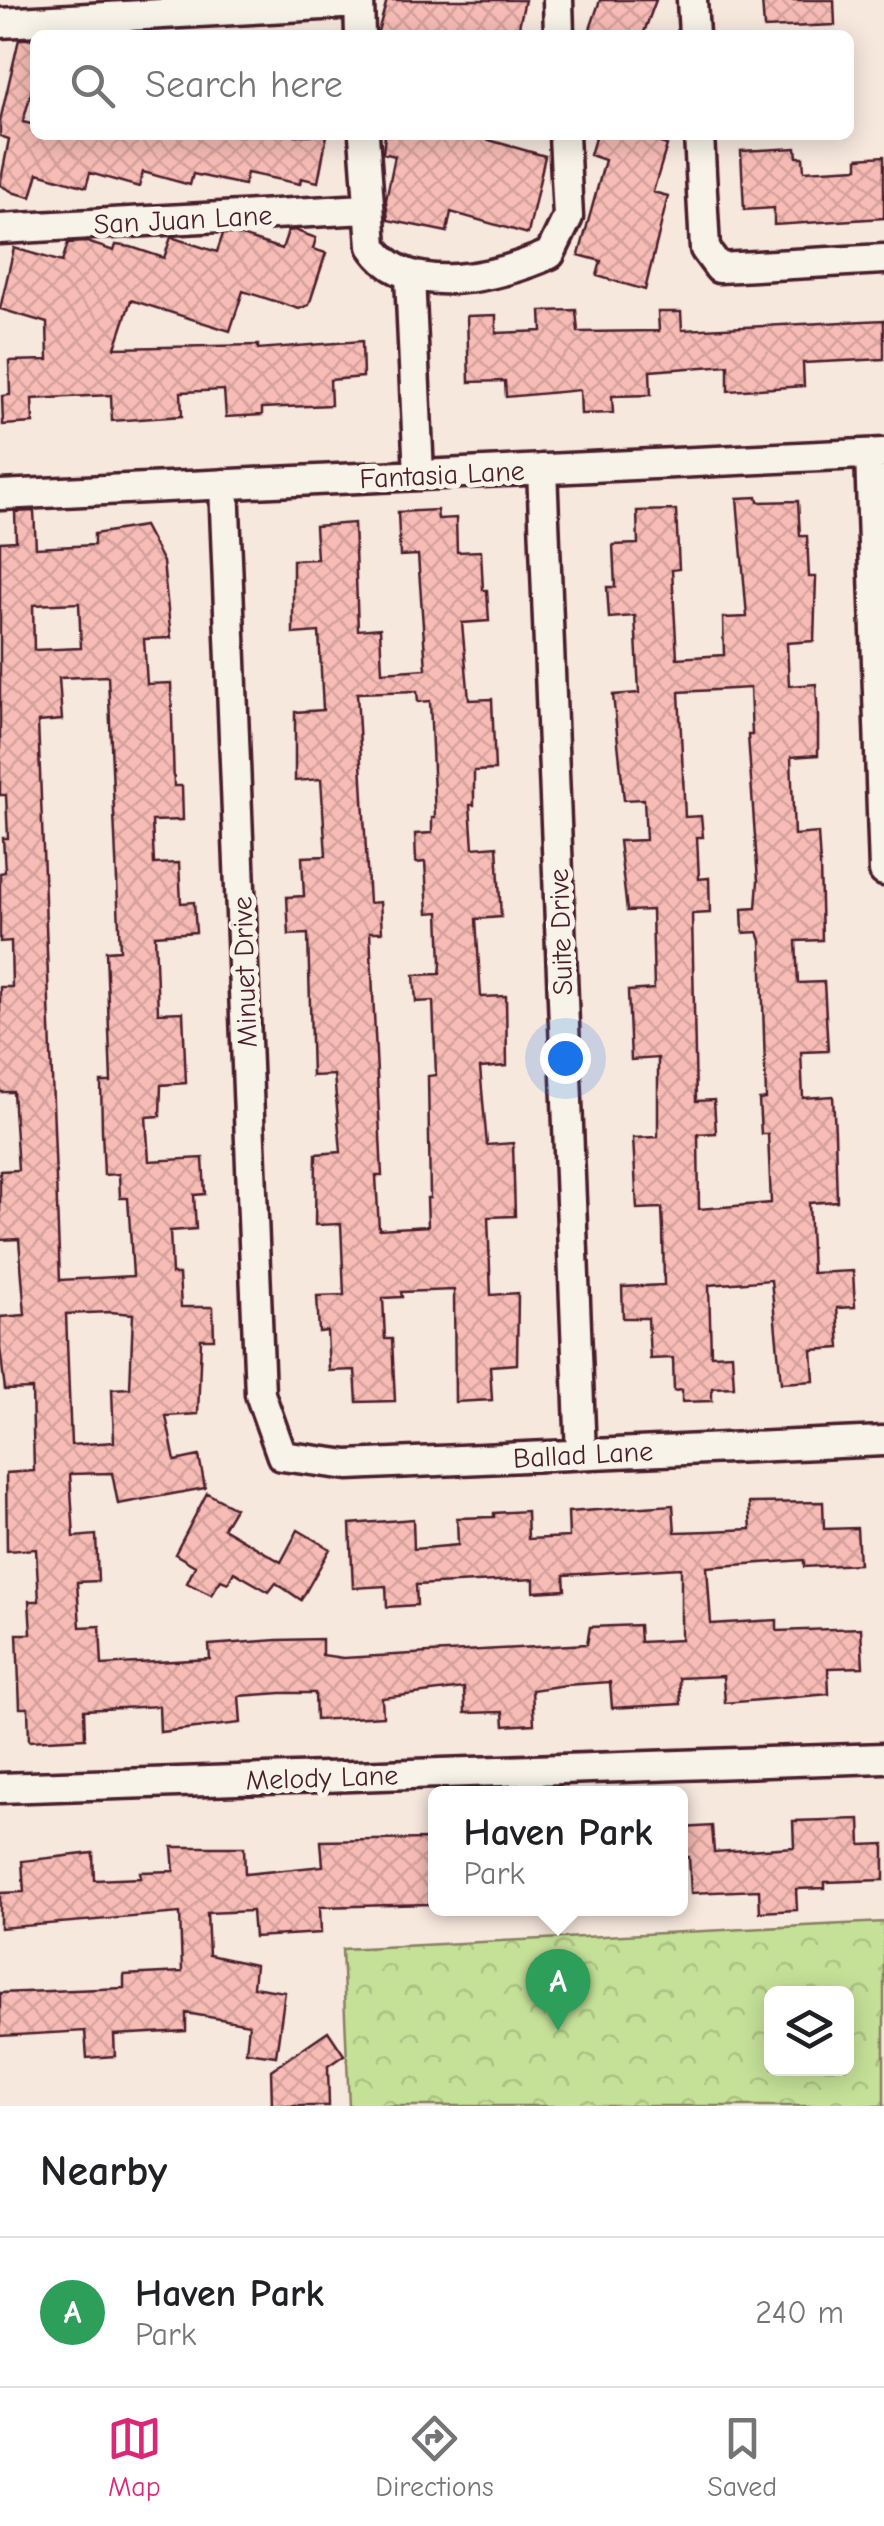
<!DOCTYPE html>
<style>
body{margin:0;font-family:"Comic Neue",sans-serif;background:#f6f6f6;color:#202124}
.controls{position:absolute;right:30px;bottom:30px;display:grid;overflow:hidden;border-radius:15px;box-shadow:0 5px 25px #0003}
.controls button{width:90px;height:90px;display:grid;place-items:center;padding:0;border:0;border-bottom:2px solid #e0e0e0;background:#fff;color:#202124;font:50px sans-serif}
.you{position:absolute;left:565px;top:1058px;width:35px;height:35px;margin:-25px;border:8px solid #fff;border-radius:50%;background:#1a73e8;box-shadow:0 0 0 15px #1a73e833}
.badge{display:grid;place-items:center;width:65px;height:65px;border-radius:50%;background:#db2777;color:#fff;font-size:32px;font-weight:700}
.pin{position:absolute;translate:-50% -82px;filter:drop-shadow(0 2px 5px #0008)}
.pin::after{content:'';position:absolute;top:52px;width:35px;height:30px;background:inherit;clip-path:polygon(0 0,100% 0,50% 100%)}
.popup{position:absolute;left:428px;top:1786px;width:260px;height:130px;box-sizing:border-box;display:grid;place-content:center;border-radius:15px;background:#fff;filter:drop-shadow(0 2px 8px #0005);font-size:32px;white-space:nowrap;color:#757577}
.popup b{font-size:38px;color:#202124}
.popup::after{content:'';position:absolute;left:50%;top:100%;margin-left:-20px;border:20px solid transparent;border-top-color:#fff}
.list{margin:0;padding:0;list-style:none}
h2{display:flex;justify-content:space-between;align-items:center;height:130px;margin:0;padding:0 40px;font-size:42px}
h2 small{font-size:32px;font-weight:400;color:#757577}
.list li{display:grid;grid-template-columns:65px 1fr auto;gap:30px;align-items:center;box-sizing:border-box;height:150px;padding:0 40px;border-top:2px solid #e0e0e0}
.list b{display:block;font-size:38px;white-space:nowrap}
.list p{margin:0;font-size:32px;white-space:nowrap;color:#757577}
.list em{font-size:32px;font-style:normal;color:#757577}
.icon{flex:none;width:55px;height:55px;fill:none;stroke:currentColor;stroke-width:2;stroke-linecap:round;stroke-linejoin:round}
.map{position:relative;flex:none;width:884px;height:2106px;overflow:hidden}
.search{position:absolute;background:#fff;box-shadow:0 5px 25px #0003;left:30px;right:30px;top:30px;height:110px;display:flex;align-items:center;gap:25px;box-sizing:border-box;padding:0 35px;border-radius:15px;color:#757577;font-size:38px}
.sheet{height:280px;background:#fff}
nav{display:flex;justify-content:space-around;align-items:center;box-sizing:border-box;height:140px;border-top:2px solid #e0e0e0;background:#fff;font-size:28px;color:#757577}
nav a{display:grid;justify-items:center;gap:5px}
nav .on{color:#db2777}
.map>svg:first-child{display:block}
</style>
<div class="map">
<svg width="884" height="2106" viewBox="0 0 884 2106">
<defs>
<pattern id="park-crowns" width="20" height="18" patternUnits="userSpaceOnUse" patternTransform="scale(2.5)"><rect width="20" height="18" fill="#c5e198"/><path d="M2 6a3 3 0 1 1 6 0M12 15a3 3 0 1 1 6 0" fill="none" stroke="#abc183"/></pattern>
<pattern id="building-cross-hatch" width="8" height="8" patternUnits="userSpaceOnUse" patternTransform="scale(2.5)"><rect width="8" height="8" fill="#f7bcb5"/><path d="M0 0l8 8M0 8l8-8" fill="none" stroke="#d5a19c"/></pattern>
</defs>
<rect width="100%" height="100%" fill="#f7e8de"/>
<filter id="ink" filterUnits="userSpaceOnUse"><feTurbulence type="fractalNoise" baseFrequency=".01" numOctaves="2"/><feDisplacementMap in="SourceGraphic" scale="20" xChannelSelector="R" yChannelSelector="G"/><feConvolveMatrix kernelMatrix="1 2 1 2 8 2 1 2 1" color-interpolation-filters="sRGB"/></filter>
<g filter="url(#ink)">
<path fill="url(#park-crowns)" stroke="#888062" stroke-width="2.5" fill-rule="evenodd" d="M884 1922V2106H349L342 1949ZM772 1994H846V2068H772Z"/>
<path fill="url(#building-cross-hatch)" stroke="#4a1f2b" stroke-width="2.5" fill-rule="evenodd" d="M387 0H525L517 35H377Z
M600 0H656L643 35H588Z
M762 0H834L835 25 764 28Z
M19 39H35V78L23 122 35 125V135H327L318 182 301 178 300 184 247 173 244 185 193 174 190 185 143 172 139 187 90 173 86 187 38 173 31 197 15 193 0 185 9 139 0 136V121Z
M385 135 475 136 545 156 528 234 451 212 447 232 388 220 386 200 395 156 383 153Z
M596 135H634L667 145 653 192 668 196 645 290 597 276 601 261 579 255 605 160 590 155Z
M796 148 797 157H803L804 171 858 168V158L884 156V218L774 225V208L744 210 741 151Z
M294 230 316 238 313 249 326 253 309 305 299 309 243 291 230 331 131 300 115 348 258 345V349L362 341 363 377 330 380 331 405 262 408V415L226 417 224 390 181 392 182 416 112 421 111 395 68 397 32 399 33 423 3 425 2 396 10 395 9 361 48 360 47 323 0 309 14 248 62 262 68 243 87 242 114 251 116 245 131 247 164 258 171 237 217 252 223 234H235L282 249 288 231Z
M576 310 578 332 659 331 658 312H681L682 330 884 320V359L803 363 804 386 728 391V365L650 371 651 395 612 396 613 413 581 414 580 390 506 397 505 381 469 382 467 316 496 315V333L542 331 541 311Z
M757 497 758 502 798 501 800 536H807L809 577H816L814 641 787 643 789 686 816 684 818 717V755L791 757 794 835 818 833 820 865 822 940 796 941 798 983 824 982 828 1051 801 1052 803 1098 833 1096 835 1133 837 1201 809 1203 812 1273 853 1271 855 1307 837 1308 840 1348 812 1350 814 1381 781 1383 771 1280 709 1285 711 1355 732 1354 734 1387 712 1388V1401L682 1402V1390L674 1391 673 1358 650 1359 648 1318H623L622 1287 664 1285 663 1230 662 1208 637 1209 633 1138 658 1137V1058L631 1060 628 991 654 989 652 910 627 911 619 841 646 840 644 799 624 800 613 695 639 693 635 616 609 618 607 587H615L613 545 638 544 637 511 676 510 679 569 672 570 677 658 724 655 723 618 747 617 737 498ZM750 688 752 735H748L758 881 756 908 742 909 743 933 758 932 761 941 766 1099 759 1100 761 1134H768L771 1203 699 1209 698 1134 716 1133 714 1100 696 1101 692 914 710 913 709 878 699 879 697 837H703L701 816 685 817 679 692Z
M437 510 438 519 456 518 457 552 481 551 483 590H487L489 621 462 623 469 700 492 699 495 770 474 771V805H470L473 848 497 846 501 917 476 919 481 997 506 996 507 1066 480 1068 487 1145 513 1143 515 1216 488 1217 491 1295 518 1293 517 1364 490 1366 492 1400 455 1402 454 1290 401 1292 402 1297 383 1298 385 1339H392L395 1401 357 1402 355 1370 329 1371 327 1331 319 1332 317 1296 344 1295 341 1224 315 1225 316 1154 341 1152 334 1075 312 1076 308 934 289 935 287 897 304 896 302 857 326 856 321 779 295 781V712L323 710 319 632 293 634V560L317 559 315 526 354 523 358 630 380 628 382 672 426 669 418 555 400 556 398 512ZM417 691 418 702 430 701 435 818H432V833L415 834 416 863 425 862 428 913 439 912 441 964 440 974 414 975 416 1002 433 1001 436 1075 428 1076 430 1198H427L428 1226 379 1229 376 1176H382L370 932H382L380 902 369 903 357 693Z
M34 511 36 548 94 545V534L144 526 163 562 171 638 144 639 147 684 171 683 174 786H182L183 820 152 821 154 864 179 863 181 903 194 902 196 932 155 935 158 1013 183 1012 186 1083 161 1085 160 1116 146 1117 149 1161 203 1158 205 1194 194 1195 196 1229 170 1231 172 1274H179L181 1307H213L214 1339H201L198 1414 166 1416 175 1461 199 1456 205 1488 118 1504 112 1473 70 1474 74 1537 96 1535 98 1581 77 1582 80 1627 100 1626 102 1665 210 1659 209 1645 277 1640 322 1639V1655L343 1658 587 1644 590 1627 639 1625 640 1642 681 1640V1568L564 1575 565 1590 534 1592V1579L416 1585 417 1605 387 1607 386 1586 353 1588 350 1524 413 1519 414 1549 458 1545 457 1518 494 1517V1513L527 1511 528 1539 569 1537 568 1512 673 1505 675 1532 710 1531 751 1529 749 1503 823 1502 824 1529 857 1528 859 1564 804 1567V1560L707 1567 711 1624 777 1620V1631L861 1628 863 1667 828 1668 829 1694 725 1703 723 1676 679 1678 681 1704 612 1708 610 1682 566 1685 532 1690 534 1724 504 1726 503 1712 465 1713 464 1688 382 1698 383 1716 316 1720 315 1693H281L239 1696 241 1723 160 1732 159 1706 84 1710 85 1738 29 1741 28 1708H20L17 1634H31L29 1601H39L36 1549 7 1551 6 1473 34 1471 32 1389 5 1390 0 1348V1317L25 1315 19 1239 0 1240V1171L18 1170 13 1092H0V987H12L11 941 0 942V873L5 872 3 838H8L6 795H0V542L16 541 15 512ZM79 603 81 648 34 650 33 605ZM108 676 120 950 106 951 111 1082H101L102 1130 104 1175 119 1174 120 1198H128L133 1276 60 1280 38 722 62 720 59 678ZM110 1312 133 1314 130 1388 112 1389 114 1442 71 1445 66 1314Z
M207 1493 235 1508 223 1528 281 1562 298 1530 330 1549 301 1600 276 1583 269 1592 234 1572 228 1583 221 1580 211 1595 187 1583 195 1566 175 1554Z
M860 1819 861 1845 884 1844V1880L825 1882V1888L796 1889 797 1910 760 1912 759 1890 691 1893 689 1857H683L682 1828 712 1826 714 1852 794 1847 793 1821Z
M427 1839 430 1904 320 1907 321 1933 254 1937 252 1911 207 1913 209 1955 255 1965 253 1987 285 1992 276 2056 246 2052 249 2024 186 2013V2031L114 2035 115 2056 87 2058 85 2031 0 2036V1993L124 1988V1975L182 1972 180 1913 0 1928V1893L24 1892 22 1861 93 1853 94 1880 141 1878 140 1872 174 1871 172 1847H244L245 1874 323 1866 321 1841Z
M328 2031 344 2055 328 2066 329 2106H272L271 2070Z"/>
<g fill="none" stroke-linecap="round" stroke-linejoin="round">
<defs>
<path id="minor" d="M359 0 360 35
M558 0 559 35
M692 0 694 35
M0 23 359 3
M364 135 372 246C407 301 501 276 550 254L568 217 564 135
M699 135 705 249 719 268 884 259
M0 229 366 209
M410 276 419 475
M870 454 884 871
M542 469 581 1454
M224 484 260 1394 282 1456 348 1465 884 1441
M0 495 884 453
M0 1788 884 1758"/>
</defs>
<use href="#minor" stroke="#4a1f2b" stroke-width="35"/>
<use href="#minor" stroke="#f7f3e8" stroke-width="28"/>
</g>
</g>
<g text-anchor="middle" stroke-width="10" stroke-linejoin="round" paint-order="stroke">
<g font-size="28" fill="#4a1f2b" stroke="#f7f3e8">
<text transform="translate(183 219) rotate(-3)" y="10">San Juan Lane</text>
<text transform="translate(442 474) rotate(-3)" y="10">Fantasia Lane</text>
<text transform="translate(560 932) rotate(-92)" y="10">Suite Drive</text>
<text transform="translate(244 972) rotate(-92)" y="10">Minuet Drive</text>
<text transform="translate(583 1454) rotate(-3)" y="10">Ballad Lane</text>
<text transform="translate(322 1777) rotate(-2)" y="10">Melody Lane</text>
</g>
</g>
</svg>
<div class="controls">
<button><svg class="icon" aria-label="layers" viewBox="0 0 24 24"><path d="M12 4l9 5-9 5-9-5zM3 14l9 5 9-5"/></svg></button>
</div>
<div class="you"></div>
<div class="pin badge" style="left:558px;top:2031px;background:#2e9e5b">A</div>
<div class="popup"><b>Haven Park</b>Park</div>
<div class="search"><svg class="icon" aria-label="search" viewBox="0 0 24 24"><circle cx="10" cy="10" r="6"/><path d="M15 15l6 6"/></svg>Search here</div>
</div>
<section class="sheet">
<h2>Nearby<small></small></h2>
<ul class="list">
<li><span class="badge" style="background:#2e9e5b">A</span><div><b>Haven Park</b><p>Park</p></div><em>240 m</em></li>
</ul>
</section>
<nav>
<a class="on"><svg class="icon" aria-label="map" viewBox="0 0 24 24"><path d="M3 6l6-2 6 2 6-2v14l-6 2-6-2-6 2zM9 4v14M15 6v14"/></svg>Map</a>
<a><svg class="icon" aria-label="directions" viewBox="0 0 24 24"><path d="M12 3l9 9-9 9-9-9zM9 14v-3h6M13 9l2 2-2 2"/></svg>Directions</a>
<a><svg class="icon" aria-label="saved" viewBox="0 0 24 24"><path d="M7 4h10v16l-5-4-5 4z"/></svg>Saved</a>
</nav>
